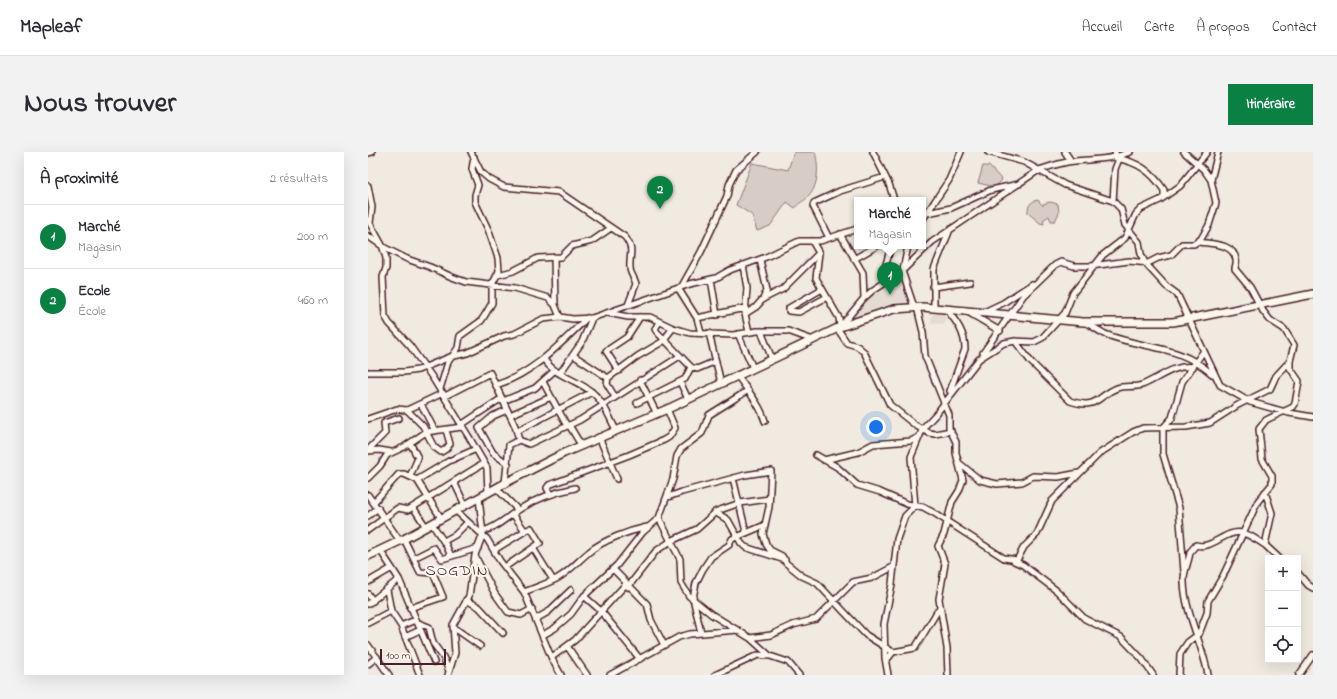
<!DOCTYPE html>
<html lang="fr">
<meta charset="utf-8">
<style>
body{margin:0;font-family:"Indie Flower",sans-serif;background:#f2f2f3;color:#2b2b33}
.controls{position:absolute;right:12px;bottom:12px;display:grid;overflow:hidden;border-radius:0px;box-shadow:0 4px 16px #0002}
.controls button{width:36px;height:36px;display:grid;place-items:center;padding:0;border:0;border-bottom:1px solid #e1e1e2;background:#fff;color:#2b2b33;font:20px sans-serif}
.scale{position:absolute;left:12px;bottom:10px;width:66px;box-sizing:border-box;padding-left:4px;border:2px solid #4a1f2b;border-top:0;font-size:11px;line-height:14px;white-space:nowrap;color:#4a1f2b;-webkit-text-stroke:3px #fbf7ec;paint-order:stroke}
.you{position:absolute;left:508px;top:275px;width:14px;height:14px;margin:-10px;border:3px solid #fff;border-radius:50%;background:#1a73e8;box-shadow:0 0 0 6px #1a73e833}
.badge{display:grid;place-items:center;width:26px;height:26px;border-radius:50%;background:#0b8043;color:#fff;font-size:13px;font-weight:700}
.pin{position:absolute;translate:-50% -33px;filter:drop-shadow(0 1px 2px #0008)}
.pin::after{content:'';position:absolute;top:21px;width:14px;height:12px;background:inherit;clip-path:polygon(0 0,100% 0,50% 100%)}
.popup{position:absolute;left:486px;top:45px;width:72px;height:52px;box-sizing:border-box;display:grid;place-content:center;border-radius:0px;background:#fff;filter:drop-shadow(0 1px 3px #0005);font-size:13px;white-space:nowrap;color:#7c7c81}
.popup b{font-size:15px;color:#2b2b33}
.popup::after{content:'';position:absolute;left:50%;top:100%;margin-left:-8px;border:8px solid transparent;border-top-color:#fff}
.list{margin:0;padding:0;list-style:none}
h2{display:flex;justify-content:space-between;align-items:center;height:52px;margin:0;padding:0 16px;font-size:17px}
h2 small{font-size:13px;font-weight:400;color:#7c7c81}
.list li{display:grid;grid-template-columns:26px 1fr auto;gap:12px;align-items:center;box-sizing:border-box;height:64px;padding:0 16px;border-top:1px solid #e1e1e2}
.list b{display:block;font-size:15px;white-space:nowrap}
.list p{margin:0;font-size:13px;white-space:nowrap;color:#7c7c81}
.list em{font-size:13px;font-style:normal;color:#7c7c81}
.icon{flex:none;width:22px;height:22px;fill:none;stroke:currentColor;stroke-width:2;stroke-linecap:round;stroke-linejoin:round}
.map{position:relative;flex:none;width:945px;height:523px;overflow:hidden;border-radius:0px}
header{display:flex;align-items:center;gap:24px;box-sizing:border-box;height:56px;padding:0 20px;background:#fff;border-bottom:1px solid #e1e1e2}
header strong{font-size:19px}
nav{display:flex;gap:22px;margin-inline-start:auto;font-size:14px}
.intro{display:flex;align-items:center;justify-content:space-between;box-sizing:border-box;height:96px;padding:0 24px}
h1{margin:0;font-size:28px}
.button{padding:10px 18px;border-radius:0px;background:#0b8043;color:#fff;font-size:14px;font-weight:700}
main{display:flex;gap:24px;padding:0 24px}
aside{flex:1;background:#fff;border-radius:0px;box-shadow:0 4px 16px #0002}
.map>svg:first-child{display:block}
</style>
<header>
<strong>Mapleaf</strong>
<nav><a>Accueil</a><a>Carte</a><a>À propos</a><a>Contact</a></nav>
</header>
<div class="intro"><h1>Nous trouver</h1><a class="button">Itinéraire</a></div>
<main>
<aside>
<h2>À proximité<small>2 résultats</small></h2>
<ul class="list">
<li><span class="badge">1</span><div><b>Marché</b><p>Magasin</p></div><em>200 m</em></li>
<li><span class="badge">2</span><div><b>Ecole</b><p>École</p></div><em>460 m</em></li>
</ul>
</aside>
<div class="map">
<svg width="945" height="523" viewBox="0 0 945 523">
<rect width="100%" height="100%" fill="#f0eae0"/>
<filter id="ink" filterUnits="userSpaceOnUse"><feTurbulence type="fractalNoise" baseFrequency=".025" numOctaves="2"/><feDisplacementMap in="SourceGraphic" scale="8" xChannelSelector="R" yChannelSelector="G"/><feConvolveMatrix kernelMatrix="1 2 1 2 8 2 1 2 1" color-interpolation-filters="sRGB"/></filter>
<g filter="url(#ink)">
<path fill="#e4dbd2" d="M534 122 544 152 486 166 484 162 511 136Z
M564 162H577V172L563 171Z"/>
<path fill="#d8ccc6" stroke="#917678" d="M426 0H447C451 14 451 35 439 46 435 50 431 50 427 56L419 50 402 74 389 79 384 63 368 53 384 11 420 18Z
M615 14H621L634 28 627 35 610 31Z
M670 48 675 54V52L682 50 690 52 691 61 687 69H683L681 64 675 68 676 72 672 71 660 61C659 54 663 49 670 48Z"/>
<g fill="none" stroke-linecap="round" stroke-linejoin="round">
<defs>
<path id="street" d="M103 0 113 20 121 27 136 35 191 40 257 85C267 99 261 101 262 116 262 122 267 126 268 132L260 153
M505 0 521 32 526 48
M620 0 656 10 697 33 745 49 753 57 757 73 771 90 773 102 777 111 798 134 809 142 852 233 882 250 921 261 945 265
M697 0 703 9
M747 0 748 6C770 10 783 19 796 38V45
M0 1 4 0
M843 28 850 0
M0 34 4 55 2 71
M745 49 747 17 751 7
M555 62 583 56 623 38 651 32
M555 67 581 28 593 0
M0 68 14 93 18 106V116L15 125 17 164 21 171 42 194 64 225 101 285 119 316 120 341
M472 82 495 121 496 146
M0 84 17 96 39 107 62 115 84 125 98 130 147 136 180 146 187 153 192 165
M461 86 445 54 446 51 472 39 517 25
M444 89 451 101 448 126 471 166 472 175
M186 105 187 153
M486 107 509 94
M392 108 399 138 395 147
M375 113 379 136 377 162
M535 118 540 94
M534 119 546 155
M130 123 145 119 170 106 193 105 204 94 224 89 243 76
M343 127 349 163
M521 127 517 116 523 94
M314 134 333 100 359 44 361 33 368 18 389 0
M565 135 602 130
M310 136 329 166 333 181
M454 137 421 156V159L431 160 459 145
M549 155 555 180 557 204 581 263V276L588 290V301L595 328 591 339 584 350 576 382 570 394 577 412 571 447 579 496 580 523
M566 156V117L581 80
M578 157C589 170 597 181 597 197L582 239
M600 160 632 179
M616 160 635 151 664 132
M240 161 260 165H282L305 176 322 181 365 183 389 179H420L445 188
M329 166 377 156
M291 170 287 177 289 180 323 215 329 217 348 209
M718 171C724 174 731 179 737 182 776 198 809 191 844 222
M472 175 496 146 505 138 534 119 564 90 671 18C683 14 694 10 707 9 727 7 743 8 762 0
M469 176 479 191 489 194 496 200 522 253 547 273 561 281 567 282 583 279
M393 179 404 207
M381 180 377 162 388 155 395 147 415 137 451 101
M341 181 353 231
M370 182 385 216
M647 189 663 210 702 249C730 258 729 244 749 236 757 233 766 236 774 233 790 227 806 212 825 215
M615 201 655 144 687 113 693 110 706 114H723L761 109 780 111 790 106 803 103 814 92H826L833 87 841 73 848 51 843 28 836 18 816 0
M205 203 240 226
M176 207C185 223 210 228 225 241 236 250 241 265 248 278
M251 219 238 199 259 185 272 165
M0 220H36L50 218 82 205 99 201 136 184 146 182 175 167 192 165 205 167 224 166 322 132 348 126 362 118 398 105 431 89H452L489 77
M192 221 214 190 224 166
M369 223C379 238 392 252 397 269
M272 228 289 262
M175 230 199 274
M312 230 320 247
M128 233C166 221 191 193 219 166
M72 237 80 210 90 196 92 184 113 169 117 163 124 151V133L131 119 130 106 120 77 107 50V43L110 33 104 17 106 5
M75 241 39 258 55 274 66 295 73 300 78 297 82 292 78 278
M77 244 122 221 147 274 151 288
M247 245 239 232 240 226 270 204 294 190 305 176
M269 251 317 227 323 215
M53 252 67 279
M139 258 125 264 111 276 125 301 140 312
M142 263 183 245
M0 267 29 257 39 258
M93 273 131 248 135 249 167 236 186 219
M201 273 213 293
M149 279 224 240
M231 285 249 327
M0 298 17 281 16 271 31 266
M0 299 11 298 23 300
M448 303 469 315 489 333 512 340 539 352 555 355 566 361 636 406 649 408 656 395 669 382 684 349 732 301 765 280 775 276 818 275 842 271 870 253 902 237 908 224 922 209 926 193 916 177 902 168 895 159 882 135 867 117C867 114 869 111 868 108 866 91 843 92 831 90
M456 308 490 300 505 292 543 289 551 285
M591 311 612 328 629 332 654 330 665 324 690 325 711 321
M42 324 50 306 42 291
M0 326 12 314 19 303 36 295 58 280 94 275
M365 326 378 380
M86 330 97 353
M137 331 141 293 151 288 161 292 212 268 312 204
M128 336 150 358
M897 340 904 361 897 393 911 406
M182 342 179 336 181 333 261 303 296 288 301 285 307 276 299 257
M0 343 32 389
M300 345 314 340 377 323 403 319 401 355 395 382 398 392 402 398 414 404 418 411 434 424 449 431 498 483 525 500
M6 350 31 322H36L49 328
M87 358 119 387 132 409 156 440 184 507 193 523
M347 360 360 368 373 391 377 395 417 408
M0 364 10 356
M73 366 49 328 81 309 108 297
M291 366 312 407 313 431 321 444 343 462 382 486 402 504 420 510 431 523
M64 372 78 393 83 404
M58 375 45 355 116 311
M0 378 30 356 40 358 45 355
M115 379C129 376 140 364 152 357 169 346 187 340 207 336
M36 387 52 420 65 421 75 445 42 456
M76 389 87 383 100 370
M165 396 185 428
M12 398 31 427 66 510
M126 398 157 379 145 362
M107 404 127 442 140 460 153 463 164 457
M46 406 66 396 74 407 110 396
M646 409 655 413 689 439 717 467 753 485 774 507 785 523
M137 415 172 391 163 376 157 379
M245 417 279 452 283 468 296 493
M816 420 811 356 795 302V276L804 266 814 230 835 200
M930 421 940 433 945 436
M0 430 24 416
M260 435 288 399 303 389 329 377 349 359 372 351 401 347
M19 438 23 459 33 474 47 468
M156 440C168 435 179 432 190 426 202 419 210 409 221 400 235 388 261 379 279 375
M0 442 5 449
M216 444 233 459 272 507
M98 448 111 455 135 481
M0 452 31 427
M168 467 180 460 203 438
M48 470 61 475 65 491 75 505 81 519
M0 471 23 459
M33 474 52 523
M85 475 112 494
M333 481 325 446 328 431 335 417 343 405 361 393 364 387 397 373
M175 483 187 476 203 462 216 444 249 413 275 380 291 366 305 327 309 304 313 297 334 281 341 263 379 239
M37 485 52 478
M382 486 403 483 425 473 448 467 485 430 504 426 525 415
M0 493 21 523
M199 494 219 523
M184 505 207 488 258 432
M518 509 525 500 547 496 572 455
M0 512 9 505
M80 523 87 501 85 473 101 444 107 403 115 382 111 346
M242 523 311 485 322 482 370 478
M347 523 390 503 402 504
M520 523 517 506 516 472 524 432 529 387 537 364 547 354 543 305 555 276 568 262 611 207 636 191 647 189 666 190 674 186 697 161 705 141 735 103 757 86 768 62 773 57 792 48 812 34 839 0
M811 523 812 502 820 490 831 482 839 461 840 449 855 424 890 349 904 332V324L894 307 891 277 898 268 925 255 927 252 931 229 922 216V209
M840 523C835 492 817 462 816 430 815 419 821 411 822 400L828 393C845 398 857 377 875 381 883 383 890 389 897 393
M931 523 945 503"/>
<path id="secondary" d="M0 404 36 387 141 329 196 301 304 255 472 175 526 157 555 155 715 170H805L945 142"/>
</defs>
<use href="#street" stroke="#4a1f2b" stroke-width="8"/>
<use href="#secondary" stroke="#4a1f2b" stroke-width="10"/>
<use href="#street" stroke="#fbf7ec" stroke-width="5"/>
<use href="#secondary" stroke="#fbf7ec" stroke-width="7"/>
</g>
</g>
<g text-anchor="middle" stroke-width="4" stroke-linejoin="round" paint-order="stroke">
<g font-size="16" letter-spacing="1" fill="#4a1f2b" stroke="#fbf7ec">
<text x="89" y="423">SOGDIN</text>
</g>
</g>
</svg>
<div class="controls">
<button>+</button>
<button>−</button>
<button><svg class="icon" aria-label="locate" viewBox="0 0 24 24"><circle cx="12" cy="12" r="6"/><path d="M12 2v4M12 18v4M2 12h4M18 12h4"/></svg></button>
</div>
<div class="scale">100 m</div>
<div class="you"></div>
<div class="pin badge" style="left:522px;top:143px">1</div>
<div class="popup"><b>Marché</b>Magasin</div>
<div class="pin badge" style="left:292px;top:57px">2</div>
</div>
</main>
